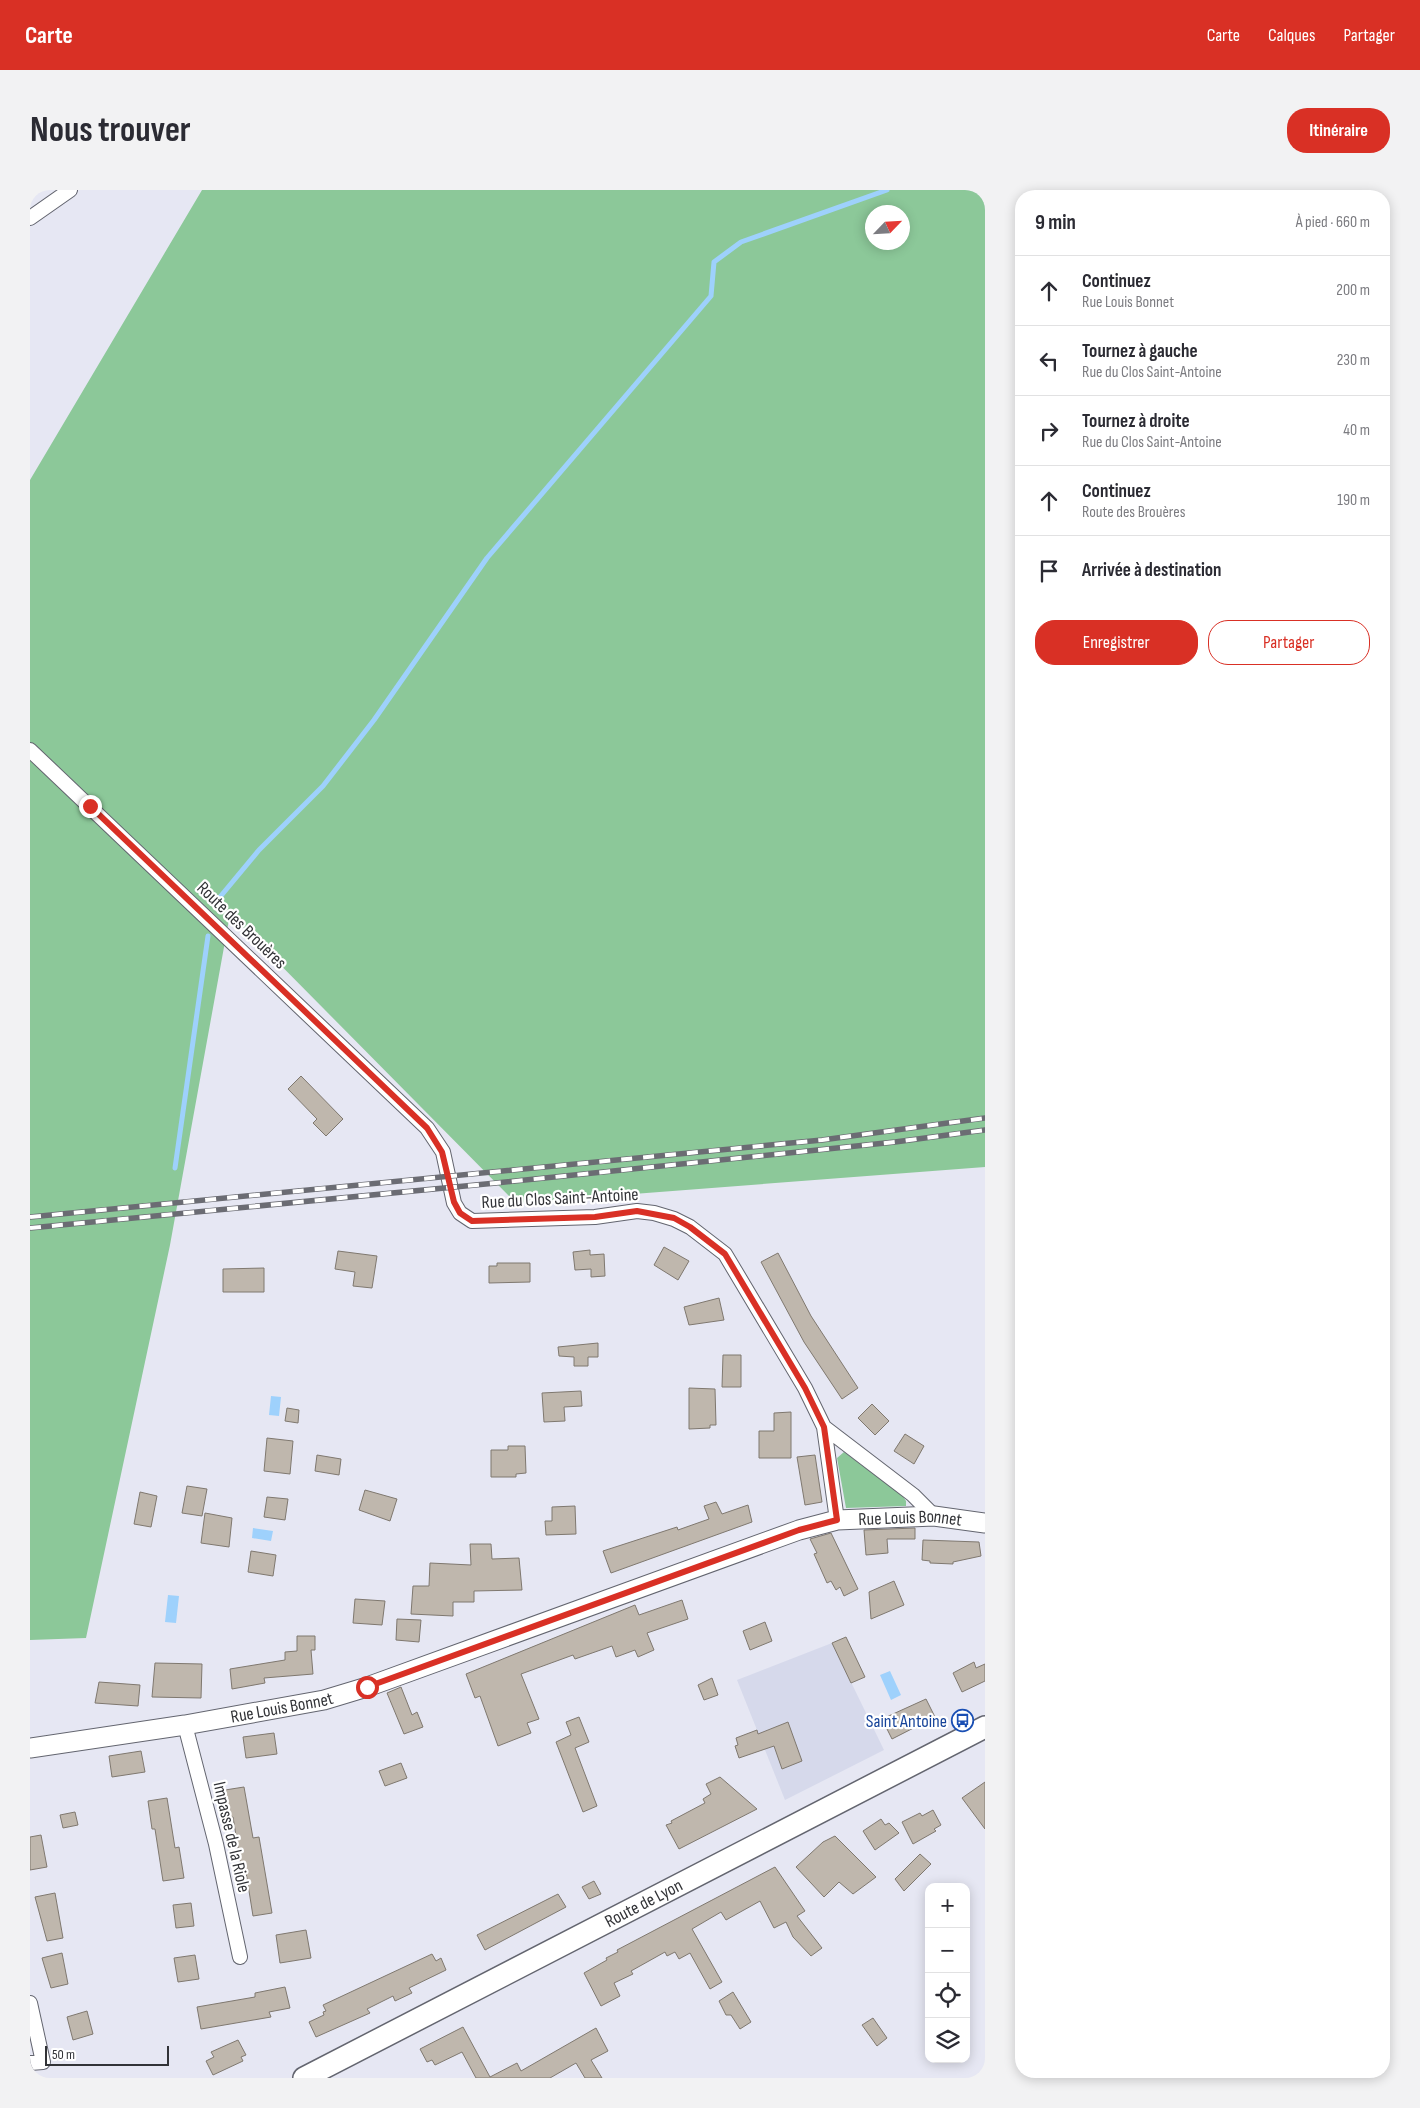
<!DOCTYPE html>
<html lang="fr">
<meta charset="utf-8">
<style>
body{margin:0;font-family:"Sofia Sans Condensed",sans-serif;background:#f2f2f3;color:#2b2b33}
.controls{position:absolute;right:15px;bottom:15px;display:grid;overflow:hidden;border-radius:10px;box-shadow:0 2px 12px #0003}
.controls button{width:45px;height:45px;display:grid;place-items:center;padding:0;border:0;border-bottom:1px solid #e1e1e2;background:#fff;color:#2b2b33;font:25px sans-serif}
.compass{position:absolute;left:835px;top:15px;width:45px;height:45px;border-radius:50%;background:#fff;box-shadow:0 2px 12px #0003;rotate:65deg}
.scale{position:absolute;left:15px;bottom:12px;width:124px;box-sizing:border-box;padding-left:5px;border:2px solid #323337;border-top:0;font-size:14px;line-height:18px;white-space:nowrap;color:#323337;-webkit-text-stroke:4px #fff;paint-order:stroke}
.stop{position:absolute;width:15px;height:15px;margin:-11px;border:4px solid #d93025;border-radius:50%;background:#fff}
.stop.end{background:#d93025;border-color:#fff;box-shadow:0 1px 5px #0008}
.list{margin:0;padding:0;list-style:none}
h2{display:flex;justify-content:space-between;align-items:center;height:65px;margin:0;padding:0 20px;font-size:21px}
h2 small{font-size:16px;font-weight:400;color:#7c7c81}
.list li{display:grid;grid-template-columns:32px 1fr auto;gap:15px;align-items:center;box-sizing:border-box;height:70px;padding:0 20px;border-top:1px solid #e1e1e2}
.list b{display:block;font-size:19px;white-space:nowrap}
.list p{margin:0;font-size:16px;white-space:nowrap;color:#7c7c81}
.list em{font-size:16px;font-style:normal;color:#7c7c81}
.actions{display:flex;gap:10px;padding:15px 20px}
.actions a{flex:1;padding:11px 0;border:1px solid #d93025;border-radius:20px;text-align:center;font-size:18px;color:#d93025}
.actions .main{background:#d93025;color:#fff}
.icon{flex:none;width:28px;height:28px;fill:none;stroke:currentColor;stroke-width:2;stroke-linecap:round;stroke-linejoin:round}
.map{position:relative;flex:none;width:955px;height:1888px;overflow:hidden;border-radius:20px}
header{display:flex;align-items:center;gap:30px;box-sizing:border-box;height:70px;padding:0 25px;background:#d93025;color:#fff}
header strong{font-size:24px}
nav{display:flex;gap:28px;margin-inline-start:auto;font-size:18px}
.intro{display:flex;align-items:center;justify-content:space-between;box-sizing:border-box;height:120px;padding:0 30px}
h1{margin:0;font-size:35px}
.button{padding:12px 22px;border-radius:20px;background:#d93025;color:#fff;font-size:18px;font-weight:700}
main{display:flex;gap:30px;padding:0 30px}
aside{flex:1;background:#fff;border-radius:20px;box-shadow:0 2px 12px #0003}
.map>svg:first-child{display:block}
</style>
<header>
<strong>Carte</strong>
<nav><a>Carte</a><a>Calques</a><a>Partager</a></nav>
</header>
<div class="intro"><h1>Nous trouver</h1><a class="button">Itinéraire</a></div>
<main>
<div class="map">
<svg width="955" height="1888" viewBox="0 0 955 1888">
<rect width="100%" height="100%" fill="#e6e7f3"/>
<path fill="#d6d9eb" d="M802 1453 854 1560 755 1610 707 1490Z"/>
<path fill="#8cc899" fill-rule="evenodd" d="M172 0H955V977L486 1013 200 724 140 1055 56 1448 0 1450V290ZM842 22H872V52H842Z
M814 1262 872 1305 876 1311V1316L816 1318 807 1268Z"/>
<path fill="#9ed1fc" d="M241 1206 251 1207 249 1226 239 1225Z
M223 1338 243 1341 241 1351 222 1348Z
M138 1405 149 1406 146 1433 135 1432Z
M860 1481 871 1505 861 1510 850 1485Z"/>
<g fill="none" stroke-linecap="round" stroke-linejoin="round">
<path stroke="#9ed1fc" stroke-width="5" d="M185 713 229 660 293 596 344 530 457 368 681 106 684 72 711 52 857 0
M145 978 178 746"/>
</g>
<path fill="#bfb7ad" stroke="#7f786f" d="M271 886 313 929 296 946 283 933 287 929 258 899Z
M634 1057 659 1071 648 1090 624 1075Z
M560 1060V1065L574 1064 575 1086 561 1087V1079L545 1080 543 1062Z
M308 1061 347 1066 342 1098 323 1096 325 1082 305 1079Z
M748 1063 781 1126 828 1198 812 1209 774 1152 731 1072Z
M467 1073H500V1092L459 1093V1076H467Z
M234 1078V1102H193V1079Z
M689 1108 694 1130 659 1135 654 1117Z
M568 1153V1167H558V1176H544V1167L529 1166 528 1157Z
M693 1165H711V1197H692Z
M659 1198 685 1199 686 1235H680V1238L659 1239Z
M551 1201 552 1216 534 1217 535 1231 514 1232 512 1203Z
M842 1214 859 1231 845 1245 828 1228Z
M257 1218 269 1220 268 1233 255 1231Z
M761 1222V1268H729V1241H744V1223Z
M875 1244 894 1256 884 1274 864 1261Z
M237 1248 263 1251 260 1284 234 1281Z
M478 1256H495L496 1283 486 1284V1287H461V1260H478Z
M287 1265 311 1269 309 1285 285 1281Z
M785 1265 792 1312 775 1315 767 1267Z
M157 1296 177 1299 172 1326 152 1323Z
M335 1300 367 1309 360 1331 329 1320Z
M110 1302 127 1306 121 1337 104 1334Z
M237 1307 258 1309 255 1330 234 1327Z
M686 1312 692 1324 718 1315 722 1332 581 1383 573 1361 647 1337 648 1340 679 1329 674 1316Z
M545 1316 546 1344 516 1345 515 1331H522V1317Z
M175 1323 202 1328 199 1357 171 1353Z
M885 1338V1349H857L858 1363 836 1365 834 1340Z
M801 1343 828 1399 814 1406 810 1397 806 1400 801 1391 797 1393 784 1364 787 1363 780 1349Z
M893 1350 949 1352 951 1366 923 1372V1374L900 1373V1371L892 1370Z
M440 1354H461L462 1369 489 1368 492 1400 444 1401V1412H423V1426L381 1424 383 1396H399L400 1373 441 1375Z
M221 1361 246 1365 243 1386 218 1382Z
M864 1391 874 1415 841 1429 839 1402Z
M325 1409 355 1411 352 1435 323 1433Z
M652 1410 658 1429 617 1443 624 1460 608 1467 605 1460 586 1467 582 1456 545 1469 543 1465 491 1484 509 1529 497 1533 501 1543 468 1556 450 1506 445 1508 436 1484 605 1415 609 1425Z
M367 1429 391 1430 389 1452 366 1450Z
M735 1432 742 1451 720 1460 713 1441Z
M267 1446H285V1460H281L283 1484 234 1488 235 1493 202 1499 200 1479 255 1470V1462L267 1461Z
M816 1447 835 1487 821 1493 802 1453Z
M944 1472 946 1478 955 1474V1491L932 1502 923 1483Z
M125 1473 172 1474 171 1508 122 1507Z
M682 1488 688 1505 674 1510 668 1495Z
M69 1492 110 1495 108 1516 65 1513Z
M371 1497 382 1525 387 1522 393 1537 374 1544 357 1503Z
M896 1509 905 1527 862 1549 852 1529Z
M549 1527 559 1552 545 1558 567 1616 553 1622 526 1552 541 1545 536 1532Z
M758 1532 772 1571 752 1579 744 1556 709 1568 705 1556 708 1555 706 1548 727 1540 728 1544Z
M244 1543 247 1564 216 1568 213 1547Z
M111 1561 115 1582 82 1587 79 1566Z
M371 1573 377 1588 355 1596 349 1581Z
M690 1587 727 1619 649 1659 636 1635 642 1633 641 1631 675 1613 673 1609 681 1604 676 1594Z
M955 1592V1639L932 1608Z
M214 1597 223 1648 229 1647 242 1723 223 1726 215 1676H211L203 1627 200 1628 195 1600Z
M137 1608 145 1658 149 1657 154 1688 133 1691 125 1639H122L118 1611Z
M903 1620 911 1635 904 1639 906 1641 883 1654 872 1632 890 1623 892 1626Z
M45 1622 48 1635 33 1638 30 1625Z
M851 1629 855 1635 859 1633 869 1643 845 1660 833 1641Z
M11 1645 17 1677 0 1680V1647Z
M805 1646 846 1687 823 1704 809 1692 794 1707 766 1677 793 1652Z
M890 1664 901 1674 874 1701 865 1689Z
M745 1677 775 1721 767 1726 792 1758 781 1766 763 1747 756 1732 744 1738 730 1711 696 1730 691 1722 662 1739 692 1792 680 1799 660 1763 649 1769 645 1762 637 1766 635 1762 601 1781 603 1784 584 1793 590 1806 571 1816 554 1783 577 1770 576 1768 588 1762 587 1760Z
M564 1691 571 1704 559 1709 552 1697Z
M25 1703 33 1748 17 1751 5 1707Z
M528 1704 536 1717 455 1760 447 1745Z
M161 1713 164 1736 146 1738 143 1715Z
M276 1740 281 1768 250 1773 246 1745Z
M32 1763 38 1794 21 1798 12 1768Z
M402 1764 406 1771 411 1768 416 1780 379 1798 382 1803 365 1811 363 1806 337 1819 340 1823 286 1847 279 1832 294 1825 293 1822 296 1821 293 1815Z
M165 1765 169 1789 148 1792 144 1768Z
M255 1797 260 1818 239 1822 241 1827 171 1839 167 1817 225 1807V1803Z
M703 1802 721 1832 710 1839 701 1825H696L689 1811Z
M57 1821 63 1844 43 1850 37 1827Z
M843 1828 857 1848 847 1856 832 1835Z
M433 1837 460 1887 487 1873 491 1881 566 1838 578 1861 561 1870 572 1888H555L546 1873 520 1888H446L432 1862 405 1875 402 1870 397 1872 390 1859Z
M208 1850 216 1865 211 1867 213 1871 183 1885 176 1871 184 1867 181 1862Z"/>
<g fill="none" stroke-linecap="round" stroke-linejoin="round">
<defs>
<path id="street" d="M0 28 40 0
M0 560 397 938 413 962 424 1013 430 1023 442 1031 565 1027 607 1021 624 1023 644 1029 660 1037 695 1064 775 1198 794 1237 807 1330
M794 1237 883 1305 904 1326
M155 1535 186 1654 210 1767
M0 1813 13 1872 0 1873"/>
<g id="secondary">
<path id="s1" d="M0 1558 155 1535 294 1510 337 1497 769 1340 807 1330 904 1326 955 1333"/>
</g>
<g id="primary">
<path id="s2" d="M274 1888 955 1537"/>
</g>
</defs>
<use href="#street" stroke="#63656f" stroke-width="16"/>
<use href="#secondary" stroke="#63656f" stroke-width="21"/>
<use href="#primary" stroke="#63656f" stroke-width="24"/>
<use href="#street" stroke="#fff" stroke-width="14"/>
<use href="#secondary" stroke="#fff" stroke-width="19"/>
<use href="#primary" stroke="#fff" stroke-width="21"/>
<defs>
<path id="rail" d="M0 1027 792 950 955 928
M0 1038 466 993 865 952 955 940"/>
</defs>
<use href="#rail" stroke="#6b6c73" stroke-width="5.5"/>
<use href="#rail" stroke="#fff" stroke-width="4" stroke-dasharray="11" stroke-linecap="butt"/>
</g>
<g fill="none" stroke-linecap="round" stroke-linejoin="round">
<path stroke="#d93025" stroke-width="6" d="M60 616 397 938 412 962 424 1012 430 1023 442 1031 565 1027 607 1021 644 1028 660 1037 695 1064 775 1198 794 1237 807 1330 769 1340 337 1497"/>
</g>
<defs>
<symbol id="bus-ring" viewBox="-11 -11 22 22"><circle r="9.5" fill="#fff" stroke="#1a4fb4" stroke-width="1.5"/><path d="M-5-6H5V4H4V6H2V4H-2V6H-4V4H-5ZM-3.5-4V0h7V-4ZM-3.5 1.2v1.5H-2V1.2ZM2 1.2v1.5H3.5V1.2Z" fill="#1a4fb4"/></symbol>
</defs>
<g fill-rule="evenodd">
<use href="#bus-ring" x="920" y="1518" width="25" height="25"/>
</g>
<g text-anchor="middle" stroke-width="4.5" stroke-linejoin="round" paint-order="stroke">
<g font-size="18" fill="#323337" stroke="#fff">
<text transform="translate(212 735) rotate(44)" y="6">Route des Brouères</text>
<text transform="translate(530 1008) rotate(-3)" y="6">Rue du Clos Saint-Antoine</text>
<text dy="6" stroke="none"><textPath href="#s1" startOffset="915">Rue Louis Bonnet</textPath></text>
<text dy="6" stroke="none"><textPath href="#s1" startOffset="255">Rue Louis Bonnet</textPath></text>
<text transform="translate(202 1647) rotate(77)" y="6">Impasse de la Riole</text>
<text dy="6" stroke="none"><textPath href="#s2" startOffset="382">Route de Lyon</textPath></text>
</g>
<g font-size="18" fill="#164399" stroke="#fff" text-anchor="end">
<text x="917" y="1537">Saint Antoine</text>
</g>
</g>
</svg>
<div class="controls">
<button>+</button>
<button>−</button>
<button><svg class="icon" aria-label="locate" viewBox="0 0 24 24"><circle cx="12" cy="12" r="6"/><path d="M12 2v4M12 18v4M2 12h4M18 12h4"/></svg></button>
<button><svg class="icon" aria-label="layers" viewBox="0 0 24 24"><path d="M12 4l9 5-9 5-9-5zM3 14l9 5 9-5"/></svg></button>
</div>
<svg class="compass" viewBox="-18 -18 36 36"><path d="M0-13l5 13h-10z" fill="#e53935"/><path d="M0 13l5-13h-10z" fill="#7c7c81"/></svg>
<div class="scale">50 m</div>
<div class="stop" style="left:337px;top:1497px"></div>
<div class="stop end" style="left:60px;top:616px"></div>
</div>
<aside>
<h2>9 min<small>À pied · 660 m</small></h2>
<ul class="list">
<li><svg class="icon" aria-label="ahead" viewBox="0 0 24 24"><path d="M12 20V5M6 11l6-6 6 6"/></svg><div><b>Continuez</b><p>Rue Louis Bonnet</p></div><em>200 m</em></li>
<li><svg class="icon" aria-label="left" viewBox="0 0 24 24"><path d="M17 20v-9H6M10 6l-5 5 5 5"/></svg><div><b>Tournez à gauche</b><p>Rue du Clos Saint-Antoine</p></div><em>230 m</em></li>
<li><svg class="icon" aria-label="right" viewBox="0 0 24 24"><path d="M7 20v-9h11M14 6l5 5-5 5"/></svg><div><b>Tournez à droite</b><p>Rue du Clos Saint-Antoine</p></div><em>40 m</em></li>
<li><svg class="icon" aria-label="ahead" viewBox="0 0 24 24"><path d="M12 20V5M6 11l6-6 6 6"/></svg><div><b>Continuez</b><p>Route des Brouères</p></div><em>190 m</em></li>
<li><svg class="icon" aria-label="arrive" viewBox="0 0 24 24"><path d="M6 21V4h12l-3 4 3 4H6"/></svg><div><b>Arrivée à destination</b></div></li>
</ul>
<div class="actions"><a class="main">Enregistrer</a><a>Partager</a></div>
</aside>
</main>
